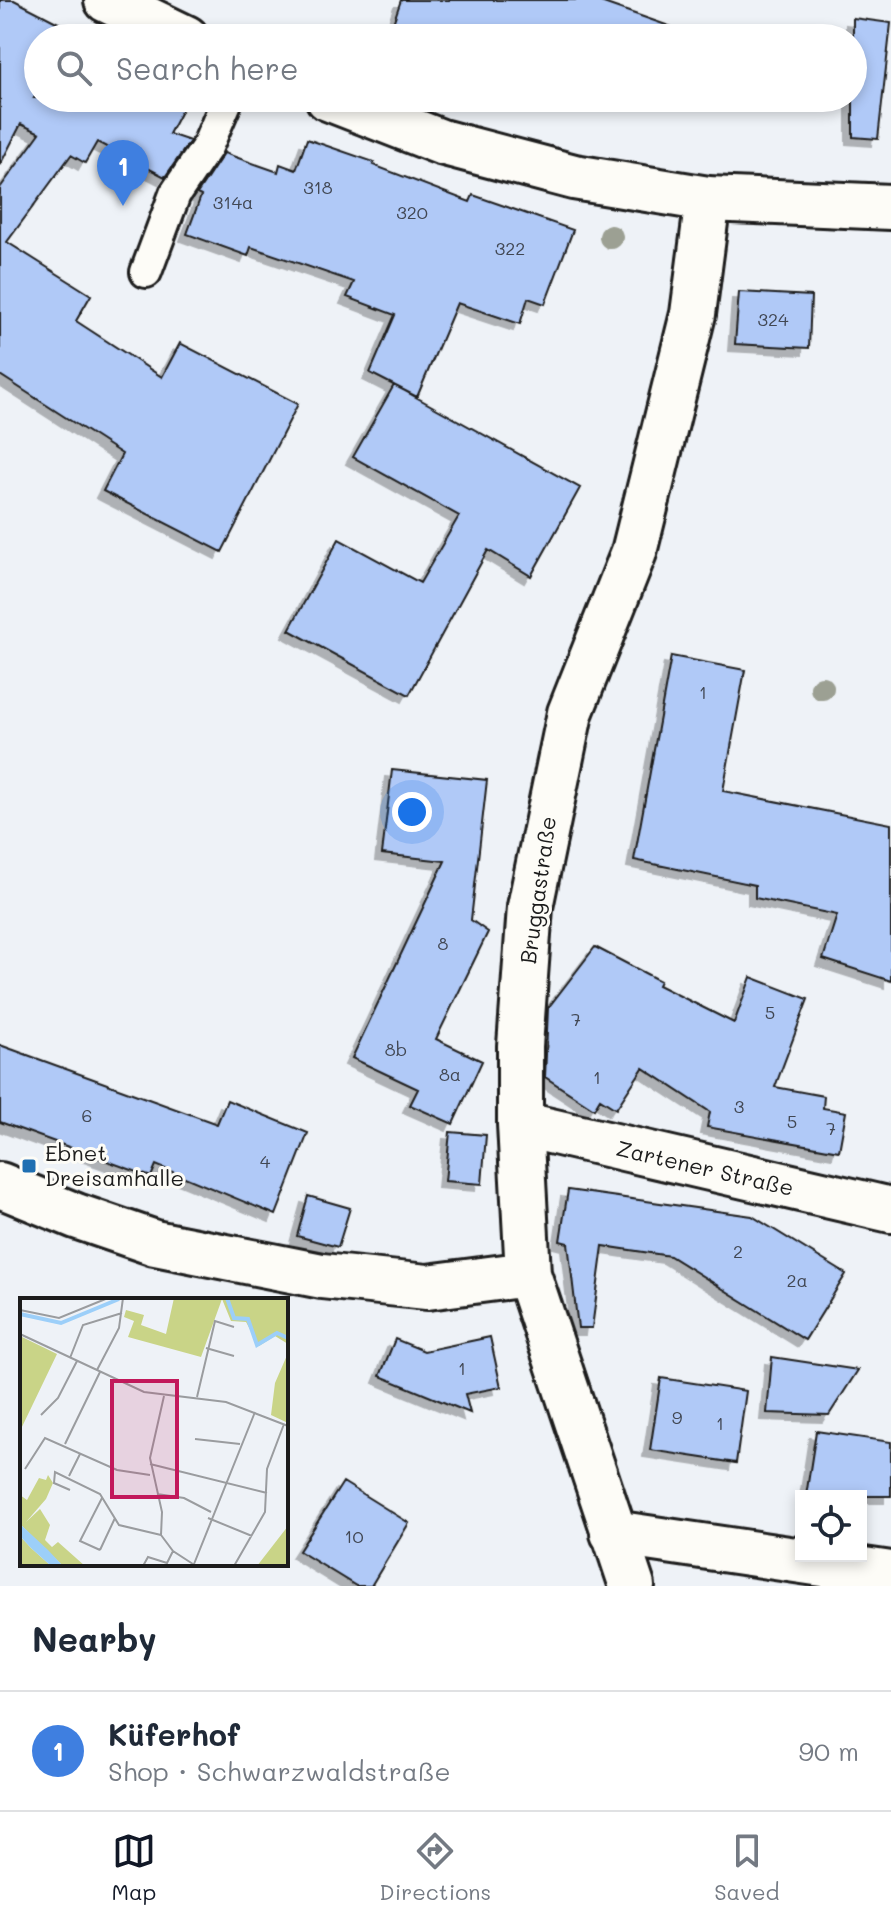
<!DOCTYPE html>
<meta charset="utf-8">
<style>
body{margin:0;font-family:Mali,sans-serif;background:#f6f6f7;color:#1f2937}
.controls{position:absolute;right:24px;bottom:24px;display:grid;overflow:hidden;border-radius:0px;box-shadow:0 4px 12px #0003}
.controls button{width:72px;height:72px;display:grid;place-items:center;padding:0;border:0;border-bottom:2px solid #e0e1e3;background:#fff;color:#1f2937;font:40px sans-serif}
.you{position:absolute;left:412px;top:812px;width:28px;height:28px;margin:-20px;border:6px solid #fff;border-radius:50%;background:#1a73e8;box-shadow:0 0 0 12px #1a73e833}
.badge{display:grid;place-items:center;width:52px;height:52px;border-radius:50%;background:#111827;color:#fff;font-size:26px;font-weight:700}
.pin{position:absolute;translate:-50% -66px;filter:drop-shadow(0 2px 4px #0008)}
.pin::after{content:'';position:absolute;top:42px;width:28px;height:24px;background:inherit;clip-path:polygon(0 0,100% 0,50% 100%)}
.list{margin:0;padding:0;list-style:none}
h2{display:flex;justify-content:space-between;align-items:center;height:104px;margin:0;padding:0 32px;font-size:34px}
h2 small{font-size:26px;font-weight:400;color:#747a83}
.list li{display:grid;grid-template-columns:52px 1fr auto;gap:24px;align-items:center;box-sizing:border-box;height:120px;padding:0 32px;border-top:2px solid #e0e1e3}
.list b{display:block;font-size:30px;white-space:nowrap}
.list p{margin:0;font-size:26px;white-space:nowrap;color:#747a83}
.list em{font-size:26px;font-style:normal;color:#747a83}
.icon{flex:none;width:44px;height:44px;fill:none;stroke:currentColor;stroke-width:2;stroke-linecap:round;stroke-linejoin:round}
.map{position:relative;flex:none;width:891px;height:1586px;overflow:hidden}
.search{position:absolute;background:#fff;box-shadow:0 4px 12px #0003;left:24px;right:24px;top:24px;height:88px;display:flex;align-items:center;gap:20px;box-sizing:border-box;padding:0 28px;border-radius:44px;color:#747a83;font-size:30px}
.sheet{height:224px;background:#fff}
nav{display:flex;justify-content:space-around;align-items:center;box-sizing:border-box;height:112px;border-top:2px solid #e0e1e3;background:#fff;font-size:22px;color:#747a83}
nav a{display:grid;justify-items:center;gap:4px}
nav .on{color:#111827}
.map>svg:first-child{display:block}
</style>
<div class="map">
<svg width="891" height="1586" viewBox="0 0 891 1586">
<defs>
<filter id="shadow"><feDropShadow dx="-7" dy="7" stdDeviation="0" flood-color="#0004"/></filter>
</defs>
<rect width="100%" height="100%" fill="#eef2f7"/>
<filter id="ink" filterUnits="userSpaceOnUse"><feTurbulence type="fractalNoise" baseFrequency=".0125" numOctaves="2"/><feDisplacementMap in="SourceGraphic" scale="16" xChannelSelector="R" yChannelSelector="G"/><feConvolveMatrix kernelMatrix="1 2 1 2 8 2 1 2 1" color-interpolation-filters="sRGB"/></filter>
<g filter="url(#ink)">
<path fill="#b0c9f7" stroke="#1c1c1c" stroke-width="2" filter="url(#shadow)" d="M0 0H14L70 29 65 38H38V91L34 98H188L169 134 190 141 165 177 97 142 85 163 71 155 7 242 91 295 76 321 162 377 180 343 298 404 222 552 103 491 122 454 0 375V188L40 133 21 124 0 165Z
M401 0H595L686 32 685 38H388Z
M853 18 891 23 878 139 853 137Z
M307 139 374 162 373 165 470 202 473 195 573 230 545 304 528 298 520 324 457 303 417 397 370 373 395 315 347 297 354 282 251 247 248 256 187 234 201 196 197 194 224 153 278 172 280 164 296 170Z
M739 292 811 296 809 348 735 344Z
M394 385 580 488 531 576 488 550 409 695 289 630 339 539 420 583 459 516 353 457Z
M671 656 745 670 723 791 891 824V981L823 959 837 915 755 898V885L634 860Z
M392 770 487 780 471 920 488 932 436 1039 482 1061 453 1124 410 1105 418 1089 352 1058 445 861 382 854Z
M595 947 660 981 658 985 734 1023 751 977 808 999 775 1087 824 1096 823 1108 846 1112 839 1151 707 1127 710 1112 643 1068 616 1109 600 1099 594 1109 545 1077 548 1008Z
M0 1045 217 1124 227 1100 308 1133 276 1215 156 1165 151 1177 0 1122Z
M450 1132 486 1135 482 1184 445 1181Z
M568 1190 752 1216 846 1274 805 1340 670 1256 603 1246 592 1328H578L568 1243 560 1241Z
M308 1196 350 1208 338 1247 297 1236Z
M490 1337 501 1387 465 1394 470 1413 380 1376 395 1339 424 1351Z
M772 1357 858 1370 829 1415 767 1413Z
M661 1378 746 1391 736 1463 650 1450Z
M816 1431 891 1442V1496H806Z
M343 1482 409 1523 371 1586H356L299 1551Z"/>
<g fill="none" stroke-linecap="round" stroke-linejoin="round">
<defs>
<path id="service" d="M146 272 175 194 207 147 228 98"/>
<path id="minor" d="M520 1124 891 1210
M0 1185 76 1216 155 1243 322 1276 427 1287 528 1274
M613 1533 891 1574
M632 1586 528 1274 520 1124V1046L530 907 570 713 634 552 693 314 708 199"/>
<path id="secondary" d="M107 0 186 38
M328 98 441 142 574 177 708 199 891 207"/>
</defs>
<use href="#service" stroke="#1c1c1c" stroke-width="36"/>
<use href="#minor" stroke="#1c1c1c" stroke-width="50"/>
<use href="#secondary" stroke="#1c1c1c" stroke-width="50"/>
<use href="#service" stroke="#fdfcf7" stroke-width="30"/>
<use href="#minor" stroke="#fdfcf7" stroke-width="44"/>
<use href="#secondary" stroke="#fdfcf7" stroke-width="44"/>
</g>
<g fill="#9ca093">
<circle cx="611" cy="237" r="12"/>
<circle cx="822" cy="688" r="12"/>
</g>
</g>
<rect fill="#1f6fb2" stroke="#fdfcf7" stroke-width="3" x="21" y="1158" width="16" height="16" rx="4"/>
<g text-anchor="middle" stroke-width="6" stroke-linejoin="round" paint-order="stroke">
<g font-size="18" fill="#414753">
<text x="318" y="194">318</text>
<text x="233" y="209">314a</text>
<text x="412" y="219">320</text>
<text x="510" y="255">322</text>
<text x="773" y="326">324</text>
<text x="703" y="699">1</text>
<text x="443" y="950">8</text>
<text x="770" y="1019">5</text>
<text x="576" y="1026">7</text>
<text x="396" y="1056">8b</text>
<text x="450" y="1081">8a</text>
<text x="597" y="1084">1</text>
<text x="739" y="1113">3</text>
<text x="87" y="1122">6</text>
<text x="792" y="1128">5</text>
<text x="831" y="1135">7</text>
<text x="265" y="1168">4</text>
<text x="738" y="1258">2</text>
<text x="797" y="1287">2a</text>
<text x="462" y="1375">1</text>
<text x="677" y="1424">9</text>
<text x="720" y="1430">1</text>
<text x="354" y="1543">10</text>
</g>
<g font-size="22" fill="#1c1c1c" stroke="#fdfcf7">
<text transform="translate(538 890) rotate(-82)" y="8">Bruggastraße</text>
<text transform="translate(705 1168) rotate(13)" y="8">Zartener Straße</text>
</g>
<g font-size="22" fill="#1c1c1c" stroke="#fdfcf7" text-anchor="start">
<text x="45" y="1161">Ebnet<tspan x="45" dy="25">Dreisamhalle</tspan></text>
</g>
</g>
<g transform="translate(20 1298)">
<rect width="268" height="268" fill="#eef2f7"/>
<path d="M154 0H268V46L255 38 239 48 226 24 211 23 202 1 181 59 108 39 114 23 104 19 106 12 124 17 121 27 146 36ZM0 38 37 56 0 133ZM268 55V125L251 117 255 85ZM28 177 33 185 26 201 6 224 20 211 30 227 25 242 32 249 38 244 65 268H43L0 226V197L7 202 19 180 26 182ZM268 228V268H237ZM0 238 11 250 31 268H0Z" fill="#c9d487"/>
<path d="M0 226 28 252 43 268H31L11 250 0 238Z" fill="#9ccff9"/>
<path fill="none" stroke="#9ccff9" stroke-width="4" d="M207 0 214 20 228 21 237 47 257 35 268 40M0 16 41 25 99 1"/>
<path fill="none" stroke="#9a9c9f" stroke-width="2" d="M0 12 39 20 88 0M0 36 124 94 206 104 268 128M186 50 214 58M50 60 63 27 102 15M77 72 99 30 103 0M144 98 130 160 142 214 141 237 153 253 176 268M177 99 195 23 214 29M21 117 38 100 57 63M175 141 220 146M45 146 80 74M130 166 247 195M5 171 25 140 97 172 130 177M49 178 60 156M50 192 34 185 35 174 80 196 99 227 141 237M137 196 164 200 191 214M188 220 232 238M80 252 60 243 82 200M80 252 95 220M174 266 235 114M123 268 128 259 147 265 153 253M214 268 245 214 247 171 264 126"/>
<path fill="#c2185b" fill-opacity="0.15" stroke="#c2185b" stroke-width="4" d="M92 83H157V199H92Z"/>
<rect width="268" height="268" fill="none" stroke="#1c1c1c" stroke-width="4"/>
</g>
</svg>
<div class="controls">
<button><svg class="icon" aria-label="locate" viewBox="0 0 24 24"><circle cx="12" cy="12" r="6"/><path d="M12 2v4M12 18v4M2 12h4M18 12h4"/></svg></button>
</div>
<div class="you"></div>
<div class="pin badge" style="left:123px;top:206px;background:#3f7fe0">1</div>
<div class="search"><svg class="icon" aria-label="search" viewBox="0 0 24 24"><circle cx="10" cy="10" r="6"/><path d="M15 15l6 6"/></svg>Search here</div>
</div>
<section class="sheet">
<h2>Nearby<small></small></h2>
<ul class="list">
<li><span class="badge" style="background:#3f7fe0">1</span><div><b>Küferhof</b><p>Shop · Schwarzwaldstraße</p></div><em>90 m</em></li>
</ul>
</section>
<nav>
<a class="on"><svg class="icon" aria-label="map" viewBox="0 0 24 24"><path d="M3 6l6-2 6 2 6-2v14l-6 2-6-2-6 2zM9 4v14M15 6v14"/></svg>Map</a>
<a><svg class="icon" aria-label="directions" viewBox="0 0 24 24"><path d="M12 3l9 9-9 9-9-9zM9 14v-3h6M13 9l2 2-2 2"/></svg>Directions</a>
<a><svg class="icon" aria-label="saved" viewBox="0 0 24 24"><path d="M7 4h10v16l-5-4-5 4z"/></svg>Saved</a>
</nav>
